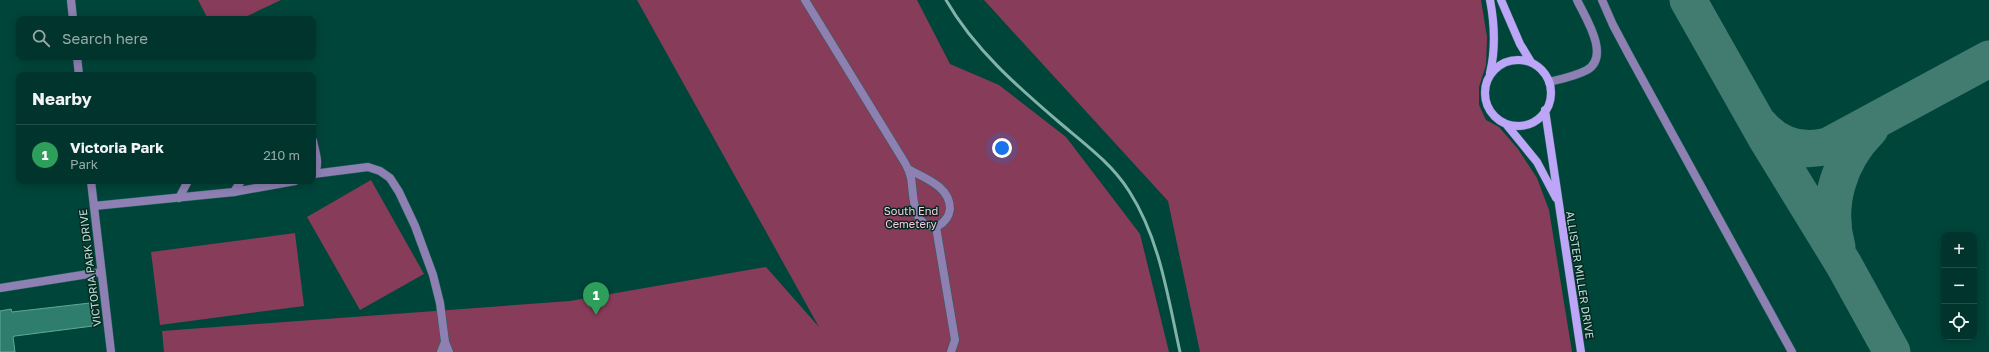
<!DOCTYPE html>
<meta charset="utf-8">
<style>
body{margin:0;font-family:"Golos Text",sans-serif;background:#0a3c34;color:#f1f3f6}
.controls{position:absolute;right:12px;bottom:12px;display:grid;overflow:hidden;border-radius:8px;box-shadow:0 2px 10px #0003}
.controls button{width:36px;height:36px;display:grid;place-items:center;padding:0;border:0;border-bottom:1px solid #224f48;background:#00342c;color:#f1f3f6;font:20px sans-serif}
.you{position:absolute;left:1002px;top:148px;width:14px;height:14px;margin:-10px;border:3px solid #fff;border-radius:50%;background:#1a73e8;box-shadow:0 0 0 6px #1a73e833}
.badge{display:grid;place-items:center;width:26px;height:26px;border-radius:50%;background:#8bbbb9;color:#fff;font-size:13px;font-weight:700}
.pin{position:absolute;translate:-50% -33px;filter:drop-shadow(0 1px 2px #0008)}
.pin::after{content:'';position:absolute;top:21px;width:14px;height:12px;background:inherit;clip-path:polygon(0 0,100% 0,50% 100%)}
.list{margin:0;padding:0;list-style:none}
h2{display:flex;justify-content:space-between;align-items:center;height:52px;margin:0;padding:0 16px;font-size:17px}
h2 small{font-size:13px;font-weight:400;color:#95aaa9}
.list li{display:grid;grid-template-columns:26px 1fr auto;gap:12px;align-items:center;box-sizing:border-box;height:60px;padding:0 16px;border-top:1px solid #224f48}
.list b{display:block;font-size:15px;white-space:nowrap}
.list p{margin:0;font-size:13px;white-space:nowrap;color:#95aaa9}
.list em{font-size:13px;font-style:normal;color:#95aaa9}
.icon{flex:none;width:22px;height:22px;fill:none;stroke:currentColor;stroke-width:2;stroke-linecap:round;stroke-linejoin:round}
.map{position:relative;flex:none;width:1989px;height:352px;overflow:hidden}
.search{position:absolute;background:#00342c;box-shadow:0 2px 10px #0003;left:16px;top:16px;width:300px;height:44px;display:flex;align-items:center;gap:10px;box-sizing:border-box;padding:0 14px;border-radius:8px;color:#95aaa9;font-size:15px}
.panel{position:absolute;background:#00342c;box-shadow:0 2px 10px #0003;left:16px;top:72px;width:300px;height:112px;border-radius:8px}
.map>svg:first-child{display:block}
</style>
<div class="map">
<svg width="1989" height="352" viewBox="0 0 1989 352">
<rect width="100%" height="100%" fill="#00453a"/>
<path fill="#873c5a" d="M198 0H281L241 19H208Z
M637 0H917L950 64 999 85 1066 137 1140 234 1169 352H164L162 331 570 301 766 267 819 327Z
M984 0H1481L1487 37 1486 65 1479 87V105L1486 120 1499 127 1518 149 1537 178 1549 210 1572 352H1200L1168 201Z
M371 180 424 274 360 310 307 217Z
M295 233 304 306 160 325 151 252Z"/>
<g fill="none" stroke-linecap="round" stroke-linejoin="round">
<path stroke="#427c71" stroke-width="37" d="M1688 0 1765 136 1844 265 1892 352
M1760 125C1778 146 1801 153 1828 146L1989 59
M1837 247C1825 204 1839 160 1870 129"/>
</g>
<path fill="#2f7e6d" stroke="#5eaa98" d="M90 303 93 326 15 336 13 337 15 352H0V311L11 309 12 312Z"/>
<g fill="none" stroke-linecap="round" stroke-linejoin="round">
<defs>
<path id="lane" d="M805 0 905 163C908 168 910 173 911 178 914 194 911 230 938 226 945 222 949 217 950 209 950 186 924 178 908 169
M1602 0 1613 25 1629 55 1792 352
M1549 82C1562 79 1576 76 1587 70 1611 56 1585 17 1577 0
M313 141C315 152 321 165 313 175
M313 174 368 167 380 171 390 178 399 192 415 226 433 275 440 303 445 342 449 352
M234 192 241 181
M179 198 188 181
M94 206 234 192 295 181
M936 227 955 340 951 352
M441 352 445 342"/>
<path id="street" d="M71 0 73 19
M77 57 79 75
M91 181 111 352
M0 288 101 272"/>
<path id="secondary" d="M1490 0C1495 26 1496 48 1490 73
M1501 0 1520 44 1531 62
M1485 93a33 33 0 1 1 66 0a33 33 0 1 1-66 0Z
M1545 110 1581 352
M1506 124 1537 162 1556 198"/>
</defs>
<use href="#lane" stroke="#266459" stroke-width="9"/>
<use href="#street" stroke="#266459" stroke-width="9"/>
<use href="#secondary" stroke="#266459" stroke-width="9"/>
<use href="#lane" stroke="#8e80b3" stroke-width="8"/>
<use href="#street" stroke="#8e80b3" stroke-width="8"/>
<use href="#secondary" stroke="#bda6f7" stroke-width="8"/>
<path stroke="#83b2a8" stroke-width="3" d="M946 0C974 49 1018 87 1060 123 1085 144 1112 164 1129 191 1160 239 1168 298 1180 352"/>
</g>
<g text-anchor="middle" stroke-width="3" stroke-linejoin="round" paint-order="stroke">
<g font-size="11" fill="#f9cbda" stroke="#062821">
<text x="911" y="215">South End<tspan x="911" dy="13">Cemetery</tspan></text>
</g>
<g font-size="11" fill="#bce1d7" stroke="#062821">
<text transform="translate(90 268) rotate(-97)" y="4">VICTORIA PARK DRIVE</text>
<text transform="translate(1580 275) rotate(81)" y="4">ALLISTER MILLER DRIVE</text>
</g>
</g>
</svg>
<div class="controls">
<button>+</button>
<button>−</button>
<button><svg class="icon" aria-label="locate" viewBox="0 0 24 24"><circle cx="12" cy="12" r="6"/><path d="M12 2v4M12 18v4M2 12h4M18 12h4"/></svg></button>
</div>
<div class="you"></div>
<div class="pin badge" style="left:596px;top:315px;background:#2e9e5b">1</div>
<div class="search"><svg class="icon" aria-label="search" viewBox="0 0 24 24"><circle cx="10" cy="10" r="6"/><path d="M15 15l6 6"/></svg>Search here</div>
<section class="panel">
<h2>Nearby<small></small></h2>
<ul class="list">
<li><span class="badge" style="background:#2e9e5b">1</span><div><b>Victoria Park</b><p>Park</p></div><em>210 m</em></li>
</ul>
</section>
</div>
